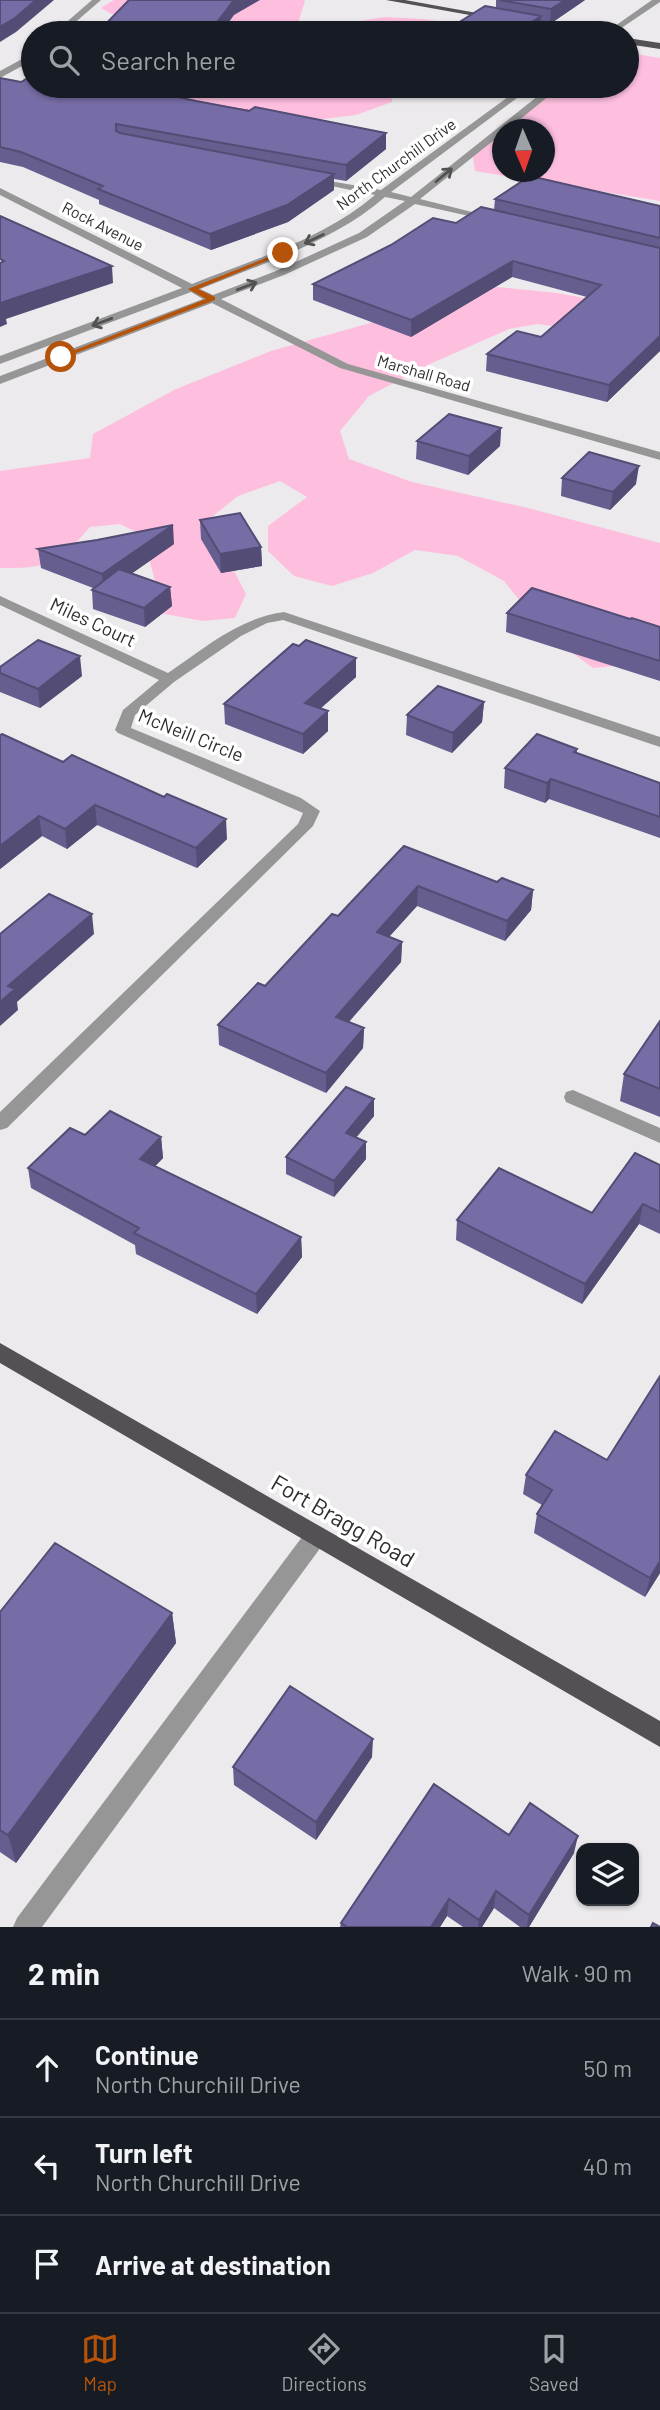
<!DOCTYPE html>
<meta charset="utf-8">
<style>
body{margin:0;font-family:Barlow,sans-serif;background:#20242c;color:#f1f3f6}
.controls{position:absolute;right:21px;bottom:21px;display:grid;overflow:hidden;border-radius:14px;box-shadow:0 2px 5px #0004}
.controls button{width:63px;height:63px;display:grid;place-items:center;padding:0;border:0;border-bottom:2px solid #363941;background:#171b24;color:#f1f3f6;font:35px sans-serif}
.compass{position:absolute;left:492px;top:119px;width:63px;height:63px;border-radius:50%;background:#171b24;box-shadow:0 2px 5px #0004;rotate:178deg}
.stop{position:absolute;width:21px;height:21px;margin:-16px;border:5px solid #b45309;border-radius:50%;background:#fff}
.stop.end{background:#b45309;border-color:#fff;box-shadow:0 2px 7px #0008}
.list{margin:0;padding:0;list-style:none}
h2{display:flex;justify-content:space-between;align-items:center;height:91px;margin:0;padding:0 28px;font-size:30px}
h2 small{font-size:23px;font-weight:400;color:#9ea1a6}
.list li{display:grid;grid-template-columns:46px 1fr auto;gap:21px;align-items:center;box-sizing:border-box;height:98px;padding:0 28px;border-top:2px solid #363941}
.list b{display:block;font-size:26px;white-space:nowrap}
.list p{margin:0;font-size:23px;white-space:nowrap;color:#9ea1a6}
.list em{font-size:23px;font-style:normal;color:#9ea1a6}
.icon{flex:none;width:38px;height:38px;fill:none;stroke:currentColor;stroke-width:2;stroke-linecap:round;stroke-linejoin:round}
.map{position:relative;flex:none;width:660px;height:1927px;overflow:hidden}
.search{position:absolute;background:#171b24;box-shadow:0 2px 5px #0004;left:21px;right:21px;top:21px;height:77px;display:flex;align-items:center;gap:18px;box-sizing:border-box;padding:0 24px;border-radius:38px;color:#9ea1a6;font-size:26px}
.sheet{height:385px;background:#171b24}
nav{display:flex;justify-content:space-around;align-items:center;box-sizing:border-box;height:98px;border-top:2px solid #363941;background:#171b24;font-size:19px;color:#9ea1a6}
nav a{display:grid;justify-items:center;gap:4px}
nav .on{color:#b45309}
.map>svg:first-child{display:block}
</style>
<div class="map">
<svg width="660" height="1927" viewBox="0 0 660 1927">
<rect width="100%" height="100%" fill="#eceaed"/>
<path fill="#febfdf" d="M114 0H304L305 1 297 26 286 33H186L187 25 111 14 101 8Z
M384 17 424 19 509 33H335L343 24Z
M636 54 660 58V201L475 171 473 157 502 131 503 172H544V130L505 129 560 86H627V55Z
M131 86H393L392 102 356 115 299 122 123 98Z
M497 287 557 293 622 305 619 337 538 324 509 329 430 364 369 396 340 431 349 459 412 482 528 508 660 543V662L593 668 547 634 504 581 458 556 415 550 373 573 332 586 294 576 268 551V526L307 497 280 481 238 496 208 520 246 594 235 618 203 621 148 611 155 580 142 535 120 524 90 527C59 563 47 569 0 568V471L90 458 93 434 176 389 271 351Z"/>
<g fill="none" stroke-linecap="round" stroke-linejoin="round">
<path fill="#979697" fill-rule="evenodd" d="M92 0H101L63 33H54Z
M652 0H660V2L614 33H605Z
M33 53V60L0 78V71Z
M523 86H533L391 192 411 197 543 92 546 86H554L550 95 507 130H503V133L420 199 496 218V222L415 204 367 237 284 275 221 299 348 364 660 452V460L340 368 212 303 0 384V376L203 299 191 292 0 364V356L182 288 0 195V188L192 284C254 259 324 239 375 195L307 181V177L381 190ZM385 197 405 201 359 233 276 271 213 295 200 289C264 263 333 242 385 197Z
M0 596 168 673C205 648 239 618 284 612L660 737V747L283 620 267 623 241 636 174 682 135 715 131 728 301 798 320 811 313 826 7 1128 0 1130V1112L298 824 303 813 118 733 115 730 123 710 159 680 0 605Z
M573 1090 660 1128V1143L566 1102 564 1097 566 1092Z
M316 1526 324 1529 328 1536 324 1543 42 1927H13L17 1918 308 1529Z"/>
<path fill="#535153" fill-rule="evenodd" d="M386 0H405L588 33H570Z
M627 38 660 43V49L627 44Z
M0 1343 660 1721V1747L0 1363Z"/>
</g>
<path fill="#665e8f" d="M496 0H585L550 24 541 22 540 30 496 8Z
M0 78 21 82 196 101 386 133V149L346 181 334 179V190L288 222 211 250 99 204V200L23 167 0 162Z
M495 199 660 206V351L607 402 486 371 487 354 541 337 587 297 512 277 411 337 313 300V284L456 223 494 210Z
M501 428 500 446 468 475 416 459 417 441Z
M562 478 636 484 610 510 561 496Z
M200 520 261 547 262 566 221 573 201 539Z
M174 544 132 573 170 587 172 606 145 627 93 609 92 590 93 588 41 568 38 549Z
M507 613 660 627V681L506 632Z
M299 646 356 658V677L320 709 328 711V731L303 754 225 724 224 704Z
M0 667 82 676 40 708 0 692Z
M484 702 482 722 452 753 406 735 407 715Z
M0 735 227 839 197 868 97 825 67 849 42 836 0 869Z
M577 749V753L660 783V838L549 799 545 803 504 788 505 768Z
M404 846 497 882 533 890 531 910 505 941 417 906 389 937 402 942 401 962 349 1022 364 1028 363 1048 326 1093 219 1045 218 1025 265 986 338 916Z
M660 1021V1117L620 1101 624 1074Z
M374 1099V1116L356 1138 366 1142V1159L334 1197 286 1174V1157Z
M85 1135 161 1137 163 1158 155 1166 301 1237 302 1257 257 1314 136 1254 135 1245 31 1188 28 1168Z
M660 1165V1234L639 1224 582 1304 456 1240 457 1220 592 1213Z
M607 1460 660 1573 645 1597 534 1533 537 1514 542 1505 523 1494 526 1475Z
M0 1612 172 1613 176 1643 16 1863 0 1852Z
M372 1757 316 1840 234 1785 233 1767Z
M509 1835 574 1853 529 1927H520L494 1908 482 1927H463L447 1916 440 1927H340L341 1923Z"/>
<path fill="#534c74" d="M36 0H54L16 32 0 42V27Z
M234 0H260L234 15 221 33H209Z
M565 0H585L550 24 551 9Z
M541 16 540 30 536 33H515Z
M386 133V149L346 181V165Z
M334 174V190L288 222 211 250 210 234Z
M513 261 512 277 411 337V320Z
M112 266 113 283 6 319 7 324 0 327V303Z
M660 336V351L607 402 609 385Z
M501 428 500 446 468 475 469 456Z
M639 466 636 484 610 510 613 492Z
M173 525 174 544 104 593 102 574Z
M261 547 262 566 221 573 220 554Z
M170 587 172 606 145 627 144 608Z
M80 656 82 676 40 708 38 689Z
M356 658V677L305 722V703Z
M484 702 482 722 452 753 453 733Z
M328 711V731L303 754V734Z
M551 779 549 799 545 803 547 783Z
M95 805 97 825 67 849 65 829Z
M39 816 42 836 0 869V846Z
M226 819 227 839 197 868 196 848Z
M418 886 417 906 376 951 377 932Z
M533 890 531 910 505 941 507 921Z
M92 914 94 934 17 1002 18 1010 0 1026V1002L8 986Z
M402 942 401 962 336 1036V1017Z
M364 1028 363 1048 326 1093V1073Z
M374 1099V1116L346 1149V1133Z
M161 1137 163 1158 142 1180 140 1159Z
M366 1142V1159L334 1197V1181Z
M643 1204 639 1224 582 1304 585 1284Z
M301 1237 302 1257 257 1314 256 1294Z
M660 1561V1573L645 1597 650 1578Z
M172 1613 176 1643 16 1863 8 1835Z
M373 1739 372 1757 316 1840V1822Z
M578 1836 574 1853 529 1927H527L529 1915Z
M496 1891 494 1908 482 1927H478L479 1920Z
M449 1899 447 1916 440 1927H431Z"/>
<path fill="#776da6" stroke="#534c74" stroke-width="2" d="M0 0H36L15 18 0 27Z
M129 0H234L209 33H97Z
M499 0H565L551 9Z
M485 6 541 16 515 33H442Z
M33 75V86H128L196 101 249 111 255 107 386 133 346 165 116 124V131L120 133 334 174 287 205 210 234 98 189 103 186 21 152 0 147V78L21 82Z
M530 176 660 206V238L495 199Z
M481 207 660 248V336L609 385 487 354 517 331 541 337 601 285 513 261 411 320 313 284 391 245 433 218 456 223Z
M0 216 112 266 0 303V263L4 261 0 259Z
M449 414 501 428 469 456 417 441Z
M589 452 639 466 613 492 562 478Z
M240 513 261 547 220 554 200 520Z
M173 525 102 574 38 549 97 540Z
M119 569 170 587 144 608 92 590Z
M532 588 630 619 632 618 660 627V661L507 613Z
M38 640 80 656 38 689 0 673V667Z
M306 640 356 658 305 703 328 711 303 734 224 704 293 644 299 646Z
M438 686 484 702 453 733 407 715Z
M2 734 63 762 72 755 164 797 167 794 226 819 196 848 95 805 65 829 39 816 0 846V735Z
M537 734 577 749 574 752 660 783V817L551 779 547 783 505 768Z
M404 846 497 882 502 878 533 890 507 921 418 886 377 932 402 942 336 1017 364 1028 326 1073 218 1025 258 983 265 986 332 914 338 916Z
M49 894 92 914 8 986 15 989 0 1002V934Z
M660 1021V1089L624 1074Z
M346 1087 374 1099 346 1133 366 1142 334 1181 286 1157Z
M110 1111 161 1137 140 1159 301 1237 256 1294 134 1233 139 1228 28 1168 70 1128 85 1135Z
M635 1153 660 1165V1212L643 1204 585 1284 457 1220 499 1168 592 1213Z
M660 1376V1561L650 1578 537 1514 552 1490 526 1475 555 1431 607 1460Z
M55 1543 172 1613 8 1835 0 1830V1612Z
M290 1686 373 1739 316 1822 233 1767Z
M434 1784 509 1835 530 1803 578 1836 529 1915 496 1891 479 1920 449 1899 431 1927H347L341 1923Z
M653 1923 660 1927H651Z"/>
<defs><path id="oneway-shaft" d="M-6 0H5M1.5-3L5.5 0L1.5 3" fill="none" stroke-width="1.6" stroke-linecap="round" stroke-linejoin="round" transform="scale(1.75)"/></defs>
<g stroke="#535253">
<use href="#oneway-shaft" transform="translate(444 175) rotate(-40)"/>
<use href="#oneway-shaft" transform="translate(314 239) rotate(154)"/>
<use href="#oneway-shaft" transform="translate(247 286) rotate(-21)"/>
<use href="#oneway-shaft" transform="translate(102 322) rotate(160)"/>
</g>
<path fill="#b45309" d="M281 252 286 253 198 289 215 297V300L63 358 57 357 206 299 188 289Z"/>
<g text-anchor="middle" stroke-width="7" stroke-linejoin="round" paint-order="stroke">
<g font-size="16" fill="#2e2e2f" stroke="#fff">
<text transform="translate(396 164) rotate(-36)" y="6">North Churchill Drive</text>
<text transform="translate(103 226) rotate(27)" y="6">Rock Avenue</text>
<text transform="translate(424 373) rotate(16)" y="6">Marshall Road</text>
</g>
<g font-size="19" fill="#2e2e2f" stroke="#fff">
<text transform="translate(93 622) rotate(25)" y="7">Miles Court</text>
<text transform="translate(191 735) rotate(22)" y="7">McNeill Circle</text>
</g>
<g font-size="23" fill="#2e2e2f" stroke="#fff">
<text transform="translate(343 1521) rotate(30)" y="8">Fort Bragg Road</text>
</g>
</g>
</svg>
<div class="controls">
<button><svg class="icon" aria-label="layers" viewBox="0 0 24 24"><path d="M12 4l9 5-9 5-9-5zM3 14l9 5 9-5"/></svg></button>
</div>
<svg class="compass" viewBox="-18 -18 36 36"><path d="M0-13l5 13h-10z" fill="#e53935"/><path d="M0 13l5-13h-10z" fill="#9ea1a6"/></svg>
<div class="stop" style="left:61px;top:357px"></div>
<div class="stop end" style="left:283px;top:253px"></div>
<div class="search"><svg class="icon" aria-label="search" viewBox="0 0 24 24"><circle cx="10" cy="10" r="6"/><path d="M15 15l6 6"/></svg>Search here</div>
</div>
<section class="sheet">
<h2>2 min<small>Walk · 90 m</small></h2>
<ul class="list">
<li><svg class="icon" aria-label="ahead" viewBox="0 0 24 24"><path d="M12 20V5M6 11l6-6 6 6"/></svg><div><b>Continue</b><p>North Churchill Drive</p></div><em>50 m</em></li>
<li><svg class="icon" aria-label="left" viewBox="0 0 24 24"><path d="M17 20v-9H6M10 6l-5 5 5 5"/></svg><div><b>Turn left</b><p>North Churchill Drive</p></div><em>40 m</em></li>
<li><svg class="icon" aria-label="arrive" viewBox="0 0 24 24"><path d="M6 21V4h12l-3 4 3 4H6"/></svg><div><b>Arrive at destination</b></div></li>
</ul>
</section>
<nav>
<a class="on"><svg class="icon" aria-label="map" viewBox="0 0 24 24"><path d="M3 6l6-2 6 2 6-2v14l-6 2-6-2-6 2zM9 4v14M15 6v14"/></svg>Map</a>
<a><svg class="icon" aria-label="directions" viewBox="0 0 24 24"><path d="M12 3l9 9-9 9-9-9zM9 14v-3h6M13 9l2 2-2 2"/></svg>Directions</a>
<a><svg class="icon" aria-label="saved" viewBox="0 0 24 24"><path d="M7 4h10v16l-5-4-5 4z"/></svg>Saved</a>
</nav>
